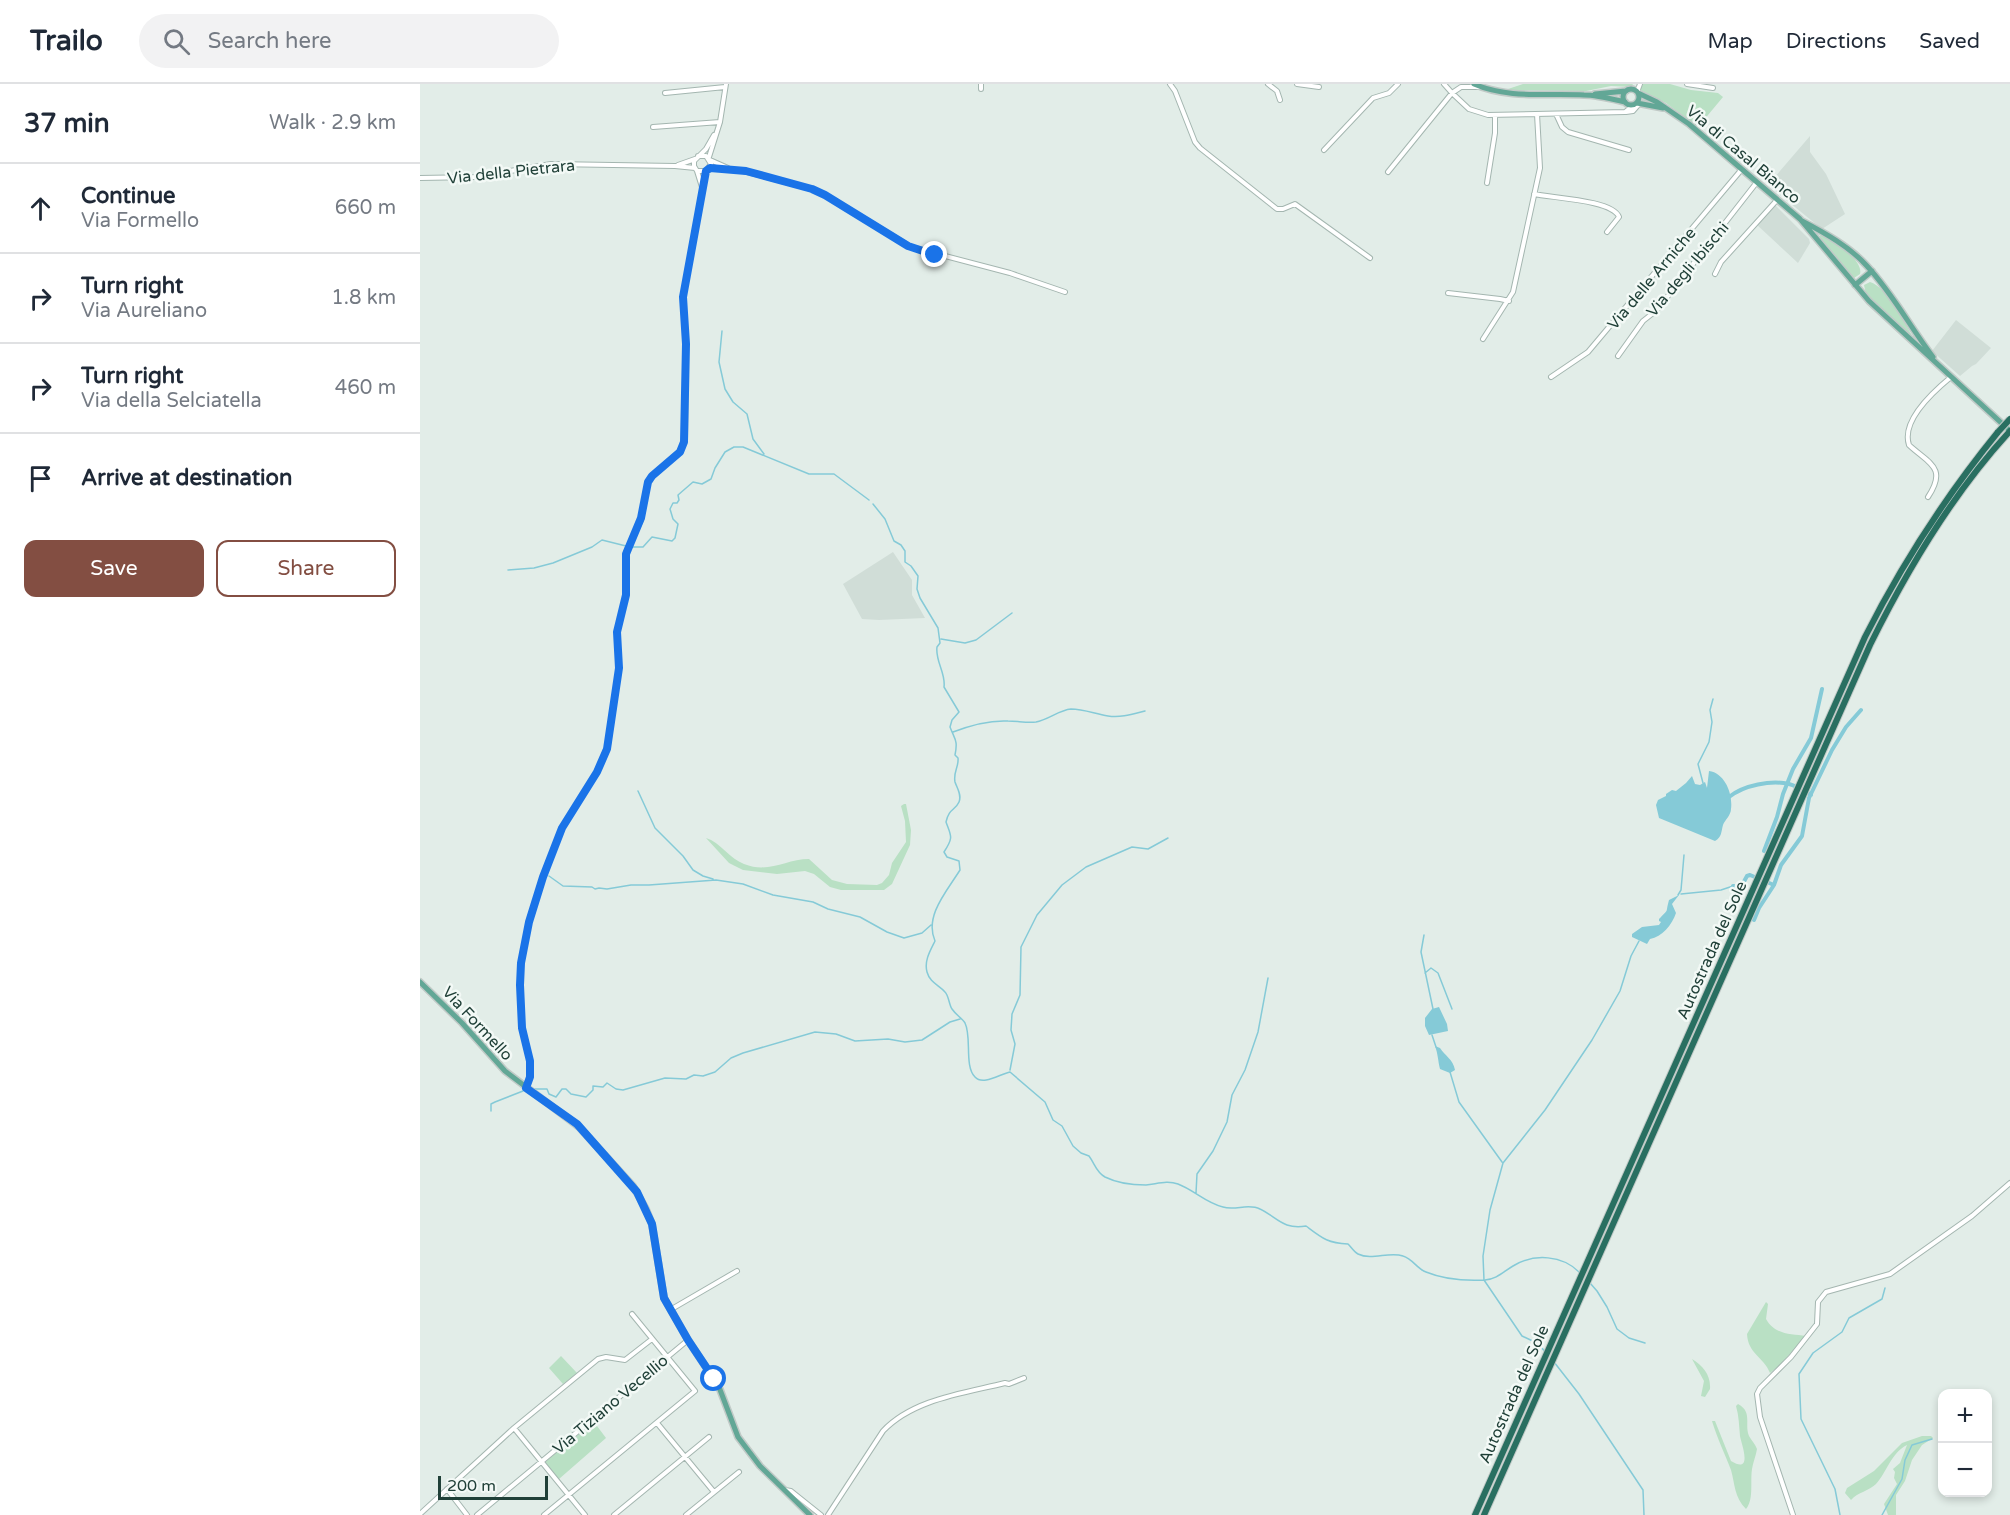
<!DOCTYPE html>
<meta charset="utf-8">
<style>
body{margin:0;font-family:"Varela Round",sans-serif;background:#f2f2f3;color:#1f2937}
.controls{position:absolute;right:18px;bottom:18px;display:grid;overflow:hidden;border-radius:12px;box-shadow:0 3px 9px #0003}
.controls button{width:54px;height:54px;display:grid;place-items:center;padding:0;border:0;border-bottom:2px solid #e0e1e3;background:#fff;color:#1f2937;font:30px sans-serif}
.scale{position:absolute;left:18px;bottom:15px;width:110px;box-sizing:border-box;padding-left:6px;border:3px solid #204038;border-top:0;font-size:16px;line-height:21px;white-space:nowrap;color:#204038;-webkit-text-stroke:4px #f3f9f6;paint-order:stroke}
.stop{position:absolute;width:18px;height:18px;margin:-14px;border:4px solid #1a73e8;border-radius:50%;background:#fff}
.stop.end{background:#1a73e8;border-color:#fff;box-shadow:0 2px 6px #0008}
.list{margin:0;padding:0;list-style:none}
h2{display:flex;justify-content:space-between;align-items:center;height:78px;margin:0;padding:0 24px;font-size:26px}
h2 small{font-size:20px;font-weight:400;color:#747a83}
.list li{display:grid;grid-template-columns:39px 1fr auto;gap:18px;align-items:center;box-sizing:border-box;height:90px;padding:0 24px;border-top:2px solid #e0e1e3}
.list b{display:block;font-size:22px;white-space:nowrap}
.list p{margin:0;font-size:20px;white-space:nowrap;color:#747a83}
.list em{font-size:20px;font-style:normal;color:#747a83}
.actions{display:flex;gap:12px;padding:18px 24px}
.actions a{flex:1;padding:14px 0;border:2px solid #834e42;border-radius:12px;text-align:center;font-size:21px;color:#834e42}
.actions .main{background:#834e42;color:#fff}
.icon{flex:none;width:33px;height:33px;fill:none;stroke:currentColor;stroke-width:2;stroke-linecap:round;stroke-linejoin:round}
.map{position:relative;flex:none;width:1590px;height:1431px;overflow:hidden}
header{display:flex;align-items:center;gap:36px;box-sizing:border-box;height:84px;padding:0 30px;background:#fff;border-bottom:2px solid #e0e1e3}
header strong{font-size:28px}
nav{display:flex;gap:33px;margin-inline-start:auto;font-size:21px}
.search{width:420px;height:54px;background:#f2f2f3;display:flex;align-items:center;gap:15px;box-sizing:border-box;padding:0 21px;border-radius:33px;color:#747a83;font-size:22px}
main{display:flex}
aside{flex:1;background:#fff}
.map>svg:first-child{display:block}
</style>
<header>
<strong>Trailo</strong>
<div class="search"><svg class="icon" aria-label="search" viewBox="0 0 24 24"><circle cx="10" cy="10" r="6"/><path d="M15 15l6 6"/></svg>Search here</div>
<nav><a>Map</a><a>Directions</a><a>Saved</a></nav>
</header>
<main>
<aside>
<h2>37 min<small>Walk · 2.9 km</small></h2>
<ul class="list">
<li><svg class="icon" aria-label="ahead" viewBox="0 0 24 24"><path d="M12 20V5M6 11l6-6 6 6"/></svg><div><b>Continue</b><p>Via Formello</p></div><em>660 m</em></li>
<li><svg class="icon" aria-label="right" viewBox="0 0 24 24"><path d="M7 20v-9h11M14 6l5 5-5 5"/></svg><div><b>Turn right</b><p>Via Aureliano</p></div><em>1.8 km</em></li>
<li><svg class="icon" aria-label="right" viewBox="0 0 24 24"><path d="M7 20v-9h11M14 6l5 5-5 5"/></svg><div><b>Turn right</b><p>Via della Selciatella</p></div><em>460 m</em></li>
<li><svg class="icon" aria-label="arrive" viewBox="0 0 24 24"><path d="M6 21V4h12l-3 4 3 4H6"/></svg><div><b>Arrive at destination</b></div></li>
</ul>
<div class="actions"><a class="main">Save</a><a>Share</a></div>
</aside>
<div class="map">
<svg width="1590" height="1431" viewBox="0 0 1590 1431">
<rect width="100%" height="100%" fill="#e2ede8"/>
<path fill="#d0ddd7" d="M1390 52V68L1406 90 1425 130 1402 145 1348 101Z
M1355 121 1389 155 1390 159 1378 179 1336 140Z
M1536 236 1571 264 1556 280 1552 282 1540 292 1512 267Z
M473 468 492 496V511L505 534 459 536 442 535 423 500Z"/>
<path fill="#b9e0c4" d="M1103 0H1213L1211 3 1191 2 1166 7 1085 6Z
M1223 0H1250L1271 6 1298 9 1303 13 1278 43 1246 19 1220 6Z
M1401 151C1413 157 1444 176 1440 190L1434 194 1429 191 1399 152Z
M1450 198C1467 203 1485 239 1494 255L1446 210 1444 201Z
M484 720H486L491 746 490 761 472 800 464 806H421L410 803 394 790 385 787 357 790 323 786 309 779 286 754C300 758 310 775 324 780 349 790 366 775 389 775L412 796 427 800 457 801 462 799 469 791 472 779 486 758 485 737 481 722Z
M1346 1218 1348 1220 1346 1235C1355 1251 1371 1250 1386 1252L1360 1281 1350 1289C1344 1273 1328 1270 1327 1250Z
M141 1272 157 1289 143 1300 129 1284Z
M1272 1275C1283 1282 1291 1291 1290 1305L1285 1313 1281 1312 1284 1297Z
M1318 1320C1333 1328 1324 1340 1329 1352 1332 1357 1335 1360 1337 1365 1336 1372 1333 1378 1332 1385 1330 1398 1334 1415 1326 1425 1314 1413 1315 1400 1311 1386 1305 1370 1297 1354 1292 1337H1295L1311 1377C1334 1391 1321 1359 1320 1352 1319 1342 1319 1332 1316 1322Z
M174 1338 186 1354 139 1395 125 1378Z
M1502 1352H1511L1513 1354 1502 1361 1492 1376 1485 1397 1476 1411V1431H1468L1464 1420 1477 1400 1474 1394 1475 1388 1473 1385 1480 1379 1487 1361C1471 1369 1467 1388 1456 1400 1449 1407 1438 1408 1431 1416L1425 1409 1427 1404 1454 1387 1482 1359Z"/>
<path fill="#85cad7" d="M1289 687C1305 689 1313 710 1311 725 1311 731 1305 736 1303 741 1301 748 1302 753 1295 757L1239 734 1236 721 1238 716 1246 712V710L1252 706 1256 707 1266 699 1272 692 1275 700 1280 701 1285 698 1287 704Z
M1259 811 1252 820 1256 829C1252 841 1242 853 1230 855L1227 860 1212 853V850L1222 843 1239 841 1241 838 1239 837V835C1250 824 1245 830 1249 816Z
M1019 923 1027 940 1028 947 1009 951 1005 942V934L1012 925Z
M1015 962 1020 964C1025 972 1033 975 1035 986L1030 989 1020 985C1018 977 1018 970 1015 962Z"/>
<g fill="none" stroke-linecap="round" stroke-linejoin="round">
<path stroke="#85cad7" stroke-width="1.5" d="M302 247 299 278 305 305 313 318 327 330 333 355 344 370
M453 420 465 435 474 457 481 461 485 467V478L491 482 498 492 497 505 500 514 518 544 520 559 517 563C515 577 526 589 524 603L539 628 532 636 530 643C535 656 538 656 535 671L538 674C539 683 533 688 535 698 537 704 542 711 539 718 535 727 529 724 526 738 531 752 534 753 524 768L527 773 539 777 540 786C527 807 504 832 515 857 510 867 504 877 507 888 510 899 519 901 525 908 529 912 529 921 532 925 536 931 542 934 545 939 552 953 544 982 555 993 563 1002 580 990 590 988L625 1018 633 1036 642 1042 653 1062 661 1069 669 1072C675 1080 676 1088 685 1093 697 1099 713 1101 726 1101 737 1100 747 1096 758 1100 774 1106 786 1119 803 1123 815 1127 828 1119 840 1125 857 1133 863 1146 886 1142 902 1154 907 1159 928 1160 931 1163 934 1168 938 1170 952 1177 969 1167 983 1172 993 1175 997 1185 1006 1188 1023 1195 1046 1197 1065 1196 1077 1195 1083 1188 1093 1182 1114 1169 1143 1171 1160 1189
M210 463H223L232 453 252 457 255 454 258 440 253 435 250 425 253 419H257L259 416 258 411 273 398 282 400 291 395 295 384 305 368 314 363H323L389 390H414L449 416
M88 486 114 484 133 479 172 463 182 456 206 462
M521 555 545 559 556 556 592 529
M533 648C551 641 569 636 588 637 598 637 606 639 616 638 628 636 639 626 651 625 664 625 675 630 688 632 701 634 713 630 725 627
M1283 699 1278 680 1289 658 1292 638 1290 626 1293 615
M218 707 235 744 263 772 273 786 283 792 293 795
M129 792 143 802 172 803 175 805 179 804 187 805 211 801H229L296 796 323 800 353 811 393 818 408 825 440 833 467 848 484 854 502 849 511 841
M1261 810 1301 806 1313 802
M1258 811 1261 806 1264 771
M1004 851 1001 868 1013 925
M1005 889 1011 884 1018 889 1032 925
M1012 951 1016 963
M590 986 595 960 591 946 592 930 600 911 601 863 617 831 642 801 666 783 712 763 728 765 748 754
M1030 988 1039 1018 1082 1078
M112 1005H127L129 1010 136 1013 142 1005H146L151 1010 166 1013 173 1006V1002L183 1003 187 999 196 1005 203 1006 245 994 266 995 274 991 283 992 295 988 311 974 323 969 395 948 416 950 435 957 468 955 485 958 502 956 530 938 540 935
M71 1027V1020L75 1018 103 1007
M776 1109 777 1090 793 1067 807 1038 812 1011 825 986 838 948 848 894
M1170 1199 1177 1207 1187 1223 1197 1245 1209 1254 1225 1259
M1125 1268 1119 1260 1102 1252 1064 1196 1063 1172 1070 1126 1083 1079 1125 1026 1172 956 1200 907 1211 872 1219 857
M1134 1278 1159 1310 1223 1406 1224 1431
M1420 1431 1415 1405 1381 1335 1379 1290 1393 1269 1422 1248 1429 1234 1462 1215 1465 1204
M1462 1431 1482 1395 1485 1376 1492 1361 1512 1355"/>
<path stroke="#85cad7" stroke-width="4" d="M1309 713C1324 701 1351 696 1369 700 1377 702 1384 707 1391 711
M1344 767 1357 733 1363 710 1373 685 1391 654 1402 605
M1313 802 1321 803 1327 792 1330 791 1354 801
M1334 836 1339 824 1354 801 1361 781 1382 752 1389 714 1412 666 1426 643 1441 626"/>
<defs>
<path id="minor" d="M750 0 755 7 775 58 780 64 857 125H863L875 120 950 174
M848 0 857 7 860 16
M877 0 899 3
M1024 0 1032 9 1041 3H1059
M1267 0 1293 4
M561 5V0
M1217 8 1220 0
M245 9 305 3
M1206 28 1213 27 1219 20
M1136 30 1142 43 1148 48 1209 66
M233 43 300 38
M904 66 953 14 969 9 978 0
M289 73 300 38 306 0
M290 76 308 84
M258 81 275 75
M290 84 323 87 392 105 407 112 491 163 590 189 645 208
M277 87 282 103
M286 87H277L274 82V77L286 65 294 51
M968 88 1032 9 1049 25 1068 31 1205 28 1214 21
M0 94 55 93 131 80 255 82 275 84
M1067 99 1075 49V31
M1114 110C1132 114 1193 116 1199 133L1187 148
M1295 190 1301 178 1357 116
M1028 209 1080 215 1089 217
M1063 255 1093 208 1120 84 1117 30
M1198 272 1223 237 1237 226 1337 98
M1131 293 1168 268 1322 85
M1508 413C1528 383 1508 379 1489 361 1481 337 1514 307 1531 293
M106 1004 110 993V977L102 942 100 901 101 879 109 838 123 793 142 744 177 688 188 661 199 584 197 547 206 511V468L221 436 228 398 232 392 259 368 265 356 266 260 263 212 286 87 291 80 286 72H278
M250 1226 317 1187
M237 1339 294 1408
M94 1344 165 1431
M27 1405 47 1431
M365 1406 371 1407 401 1431
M0 1430 94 1344 178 1275 186 1273 205 1276 232 1255
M57 1431 268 1256
M124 1431 275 1307 212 1230
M194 1431 289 1353
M266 1431 319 1388
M408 1431 463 1347C493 1315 545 1309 585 1299L589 1300 604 1294
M1373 1431 1340 1333 1337 1310 1340 1304 1371 1273 1397 1240 1398 1218 1406 1208 1470 1190 1552 1132 1590 1099"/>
<path id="major" d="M1054 0C1088 15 1128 9 1164 11 1177 11 1192 15 1205 18
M1203 13a8 8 0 1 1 16 0a8 8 0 1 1-16 0Z
M1218 9 1237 18 1269 40 1380 135 1449 217 1590 347
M1175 10 1206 7
M1217 19 1243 24
M1382 137C1405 149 1430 163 1447 182 1473 210 1490 243 1513 273
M1435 201 1452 187
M0 898 42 939 85 987 159 1043 213 1102 226 1125 232 1140 244 1214 268 1256 299 1303 318 1353 340 1382 390 1431"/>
<path id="highway" d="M1055 1431 1445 553C1483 478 1525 413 1578 348
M1064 1431 1450 561C1488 484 1532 410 1590 347"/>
</defs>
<use href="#minor" stroke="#a4b6b0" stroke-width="6"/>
<use href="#major" stroke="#c1cac7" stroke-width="8"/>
<use href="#highway" stroke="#c1cac7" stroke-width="8"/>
<use href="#minor" stroke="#fff" stroke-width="4"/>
<use href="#major" stroke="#62a796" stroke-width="5"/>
<use href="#highway" stroke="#296f61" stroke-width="6"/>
<defs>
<path id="highway-bridge" d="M1578 348 1590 335"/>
</defs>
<use href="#highway-bridge" stroke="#c1cac7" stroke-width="8" stroke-linecap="butt"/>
<use href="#highway-bridge" stroke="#296f61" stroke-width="6"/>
</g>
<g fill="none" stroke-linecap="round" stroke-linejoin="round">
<path stroke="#1a73e8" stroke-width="8" d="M294 1295 268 1256 244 1214 232 1140 217 1108 157 1040 106 1004 110 993V977L102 944 100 901 101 879 109 838 123 793 142 744 177 688 187 665 199 584 197 548 206 511V470L221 434 228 398 232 392 260 368 264 358 266 260 263 213 286 87 290 84 326 87 392 105 405 111 488 162 515 171"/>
</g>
<g text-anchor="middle" stroke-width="5" stroke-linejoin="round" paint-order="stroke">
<g font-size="16" fill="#204038" stroke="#f3f9f6">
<text transform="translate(1324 70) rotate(40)" y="6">Via di Casal Bianco</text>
<text transform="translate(91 87) rotate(-6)" y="6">Via della Pietrara</text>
<text transform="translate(1267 185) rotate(-50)" y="6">Via degli Ibischi</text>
<text transform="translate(1231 194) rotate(-50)" y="6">Via delle Arniche</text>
<text transform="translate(1291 866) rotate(-66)" y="6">Autostrada del Sole</text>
<text transform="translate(58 939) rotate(47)" y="6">Via Formello</text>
<text transform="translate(1093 1310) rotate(-66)" y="6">Autostrada del Sole</text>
<text transform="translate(190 1320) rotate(-40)" y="6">Via Tiziano Vecellio</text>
</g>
</g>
</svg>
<div class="controls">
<button>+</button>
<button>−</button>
</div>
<div class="scale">200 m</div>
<div class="stop" style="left:294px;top:1295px"></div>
<div class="stop end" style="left:515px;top:171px"></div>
</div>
</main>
